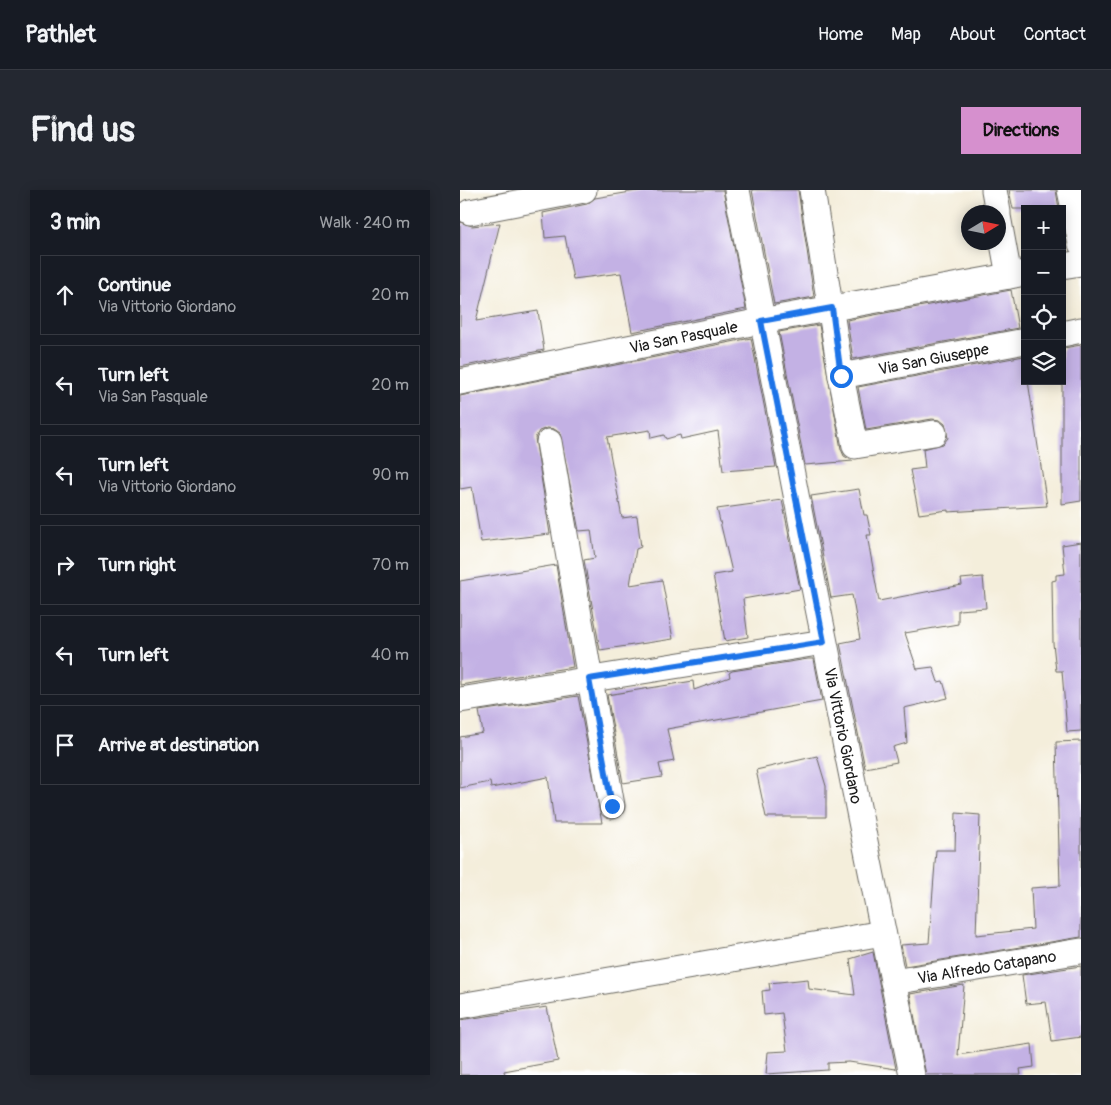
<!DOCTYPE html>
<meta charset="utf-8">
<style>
body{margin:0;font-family:Pangolin,sans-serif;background:#242831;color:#f1f3f6}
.controls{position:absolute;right:15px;top:15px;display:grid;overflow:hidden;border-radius:0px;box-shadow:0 2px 12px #0003}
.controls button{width:45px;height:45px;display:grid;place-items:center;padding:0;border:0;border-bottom:1px solid #363941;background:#171b24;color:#f1f3f6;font:25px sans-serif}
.compass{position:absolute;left:501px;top:15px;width:45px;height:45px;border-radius:50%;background:#171b24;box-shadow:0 2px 12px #0003;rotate:80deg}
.stop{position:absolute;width:15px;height:15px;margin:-11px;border:4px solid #1a73e8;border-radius:50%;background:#fff}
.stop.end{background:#1a73e8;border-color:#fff;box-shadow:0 1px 5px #0008}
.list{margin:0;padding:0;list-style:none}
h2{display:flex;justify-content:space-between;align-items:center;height:65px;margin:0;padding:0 20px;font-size:21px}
h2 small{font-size:16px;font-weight:400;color:#9ea1a6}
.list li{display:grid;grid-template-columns:32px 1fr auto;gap:15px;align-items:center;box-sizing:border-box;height:80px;margin:0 10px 10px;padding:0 10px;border:1px solid #363941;border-radius:0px}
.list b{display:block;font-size:19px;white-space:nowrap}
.list p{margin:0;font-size:16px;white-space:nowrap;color:#9ea1a6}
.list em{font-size:16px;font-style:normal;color:#9ea1a6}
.icon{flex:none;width:28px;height:28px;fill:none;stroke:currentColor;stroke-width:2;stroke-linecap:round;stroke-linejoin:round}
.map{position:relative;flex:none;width:621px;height:885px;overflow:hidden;border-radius:0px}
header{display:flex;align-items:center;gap:30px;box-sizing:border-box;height:70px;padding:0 25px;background:#171b24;border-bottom:1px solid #363941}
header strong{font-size:24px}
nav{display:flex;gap:28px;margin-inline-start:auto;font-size:18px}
.intro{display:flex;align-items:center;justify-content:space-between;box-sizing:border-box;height:120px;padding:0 30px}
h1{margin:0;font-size:35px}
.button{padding:12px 22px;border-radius:0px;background:#d690ce;color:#111;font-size:18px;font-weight:700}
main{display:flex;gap:30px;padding:0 30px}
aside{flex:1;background:#171b24;border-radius:0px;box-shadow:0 2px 12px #0003}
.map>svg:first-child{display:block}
</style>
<header>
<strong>Pathlet</strong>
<nav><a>Home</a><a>Map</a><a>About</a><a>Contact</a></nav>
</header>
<div class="intro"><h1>Find us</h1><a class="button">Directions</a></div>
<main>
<aside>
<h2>3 min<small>Walk · 240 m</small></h2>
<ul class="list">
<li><svg class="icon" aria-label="ahead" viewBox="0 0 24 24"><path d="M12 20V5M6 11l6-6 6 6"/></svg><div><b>Continue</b><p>Via Vittorio Giordano</p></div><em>20 m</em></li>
<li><svg class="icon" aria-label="left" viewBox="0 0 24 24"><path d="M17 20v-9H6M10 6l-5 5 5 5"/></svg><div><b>Turn left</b><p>Via San Pasquale</p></div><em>20 m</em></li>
<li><svg class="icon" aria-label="left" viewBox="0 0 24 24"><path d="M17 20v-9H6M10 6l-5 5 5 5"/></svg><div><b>Turn left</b><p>Via Vittorio Giordano</p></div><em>90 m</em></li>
<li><svg class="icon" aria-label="right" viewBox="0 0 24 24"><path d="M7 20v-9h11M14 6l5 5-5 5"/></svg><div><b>Turn right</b></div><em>70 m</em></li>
<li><svg class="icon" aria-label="left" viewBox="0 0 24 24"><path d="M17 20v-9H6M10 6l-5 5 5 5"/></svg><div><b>Turn left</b></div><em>40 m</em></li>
<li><svg class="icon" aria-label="arrive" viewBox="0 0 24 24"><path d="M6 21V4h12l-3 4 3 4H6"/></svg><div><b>Arrive at destination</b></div></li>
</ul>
</aside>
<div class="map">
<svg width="621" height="885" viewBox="0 0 621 885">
<rect width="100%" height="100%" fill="#fff"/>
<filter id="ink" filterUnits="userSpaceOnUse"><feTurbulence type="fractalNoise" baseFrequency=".02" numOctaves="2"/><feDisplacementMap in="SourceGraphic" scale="10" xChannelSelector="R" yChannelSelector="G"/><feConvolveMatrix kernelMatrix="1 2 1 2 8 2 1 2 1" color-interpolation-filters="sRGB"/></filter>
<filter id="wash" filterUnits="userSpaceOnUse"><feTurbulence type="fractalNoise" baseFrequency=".0096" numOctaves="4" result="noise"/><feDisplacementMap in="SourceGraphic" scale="20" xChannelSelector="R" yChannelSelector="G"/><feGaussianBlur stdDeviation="1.12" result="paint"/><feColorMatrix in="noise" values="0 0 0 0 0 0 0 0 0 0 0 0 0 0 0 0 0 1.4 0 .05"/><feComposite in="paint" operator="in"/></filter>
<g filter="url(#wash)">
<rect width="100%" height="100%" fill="#f4eedb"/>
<g id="blocks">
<path fill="#c3b1e4" d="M183 0H263L286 119 172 142 161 83 113 89 105 46 85 48 83 23 127 14 135 8Z
M292 0H338L354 107 314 114Z
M549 0H596L599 19H553Z
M0 32 12 36 40 33 16 131 78 121 84 160 0 177Z
M551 100 558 138 393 169 387 130Z
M359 135 381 259 384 266 393 271 345 275 319 142Z
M291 148 316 277 263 281 258 241 221 249 220 245 206 249 204 245 191 248 190 240 147 247 162 328 177 326 181 357 176 359 170 395 202 390 213 449 140 460 124 370 135 368 131 340 119 341 100 243 94 239 87 238 79 241 75 248 90 344 21 352 12 297 0 299V206Z
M621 155V311L602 314V161L604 158Z
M564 166 565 191H568L587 316 488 322V320L459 324 450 280 465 278 463 259 483 254 488 248 485 234 480 230 472 229 406 240 398 197Z
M399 299 404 325H407L411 345H407L419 411 502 395 501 389 523 387 526 418 498 420V434L445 443 457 479 473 477 478 492 483 491 488 508 444 518 447 553 433 557 437 572 405 578 380 453 400 449 392 405 371 408 351 306Z
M322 310 340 399 283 409 288 447 265 451 253 385 272 382 257 319Z
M621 352V541L607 542 602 481H596L593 453 592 391 596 390V385L605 384 602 355Z
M96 375 113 477 0 495V391Z
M348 469H354L362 511 207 539 214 571 199 574 202 587 163 593 147 505 233 491 234 500 270 487 269 483 272 481Z
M118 506 142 633H94L88 587 31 598 30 592 0 598V547L23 543 19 521Z
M621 551V747L445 776 441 755 469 753 476 660H495L496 623 520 625 516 745 573 739 571 698 600 696 596 552Z
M357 566 366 596V627H306L296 580Z
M413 762 436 879 389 872 368 873V880L306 884 308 862 327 861 322 823 304 825 302 801 310 800 309 793 348 789 349 799 395 805 390 769Z
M621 776V847L592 851 586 812 566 814 562 785Z
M504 795 498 865 572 854 574 877 560 879 561 885H466L450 804Z
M87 817 98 871 44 881 45 885H0V830Z"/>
</g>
</g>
<g filter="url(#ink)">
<use href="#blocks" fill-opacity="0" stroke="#68665f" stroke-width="1"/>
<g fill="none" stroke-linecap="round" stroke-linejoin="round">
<defs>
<g id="street">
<path id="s1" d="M277 0 358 418 452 885"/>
<path d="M352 0 381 186 395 256 474 243"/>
<path d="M534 0 538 22"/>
<path d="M610 0 621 54"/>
<path d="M10 22 124 0"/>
<path d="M538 26 549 86"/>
<path d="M602 76 621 73"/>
<path d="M602 144 621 140"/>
<path id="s2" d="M381 186 565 151"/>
<path id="s3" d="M0 192 301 131 565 83"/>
<path d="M89 252 152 616"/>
<path d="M0 510 364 452"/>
<path id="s4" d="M433 792 621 761"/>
<path d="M0 816 423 743"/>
</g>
</defs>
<use href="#street" stroke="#68665f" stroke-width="27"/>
<use href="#street" stroke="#fff" stroke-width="25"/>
</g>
</g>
<g fill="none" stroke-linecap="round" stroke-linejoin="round" filter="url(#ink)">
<path stroke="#1a73e8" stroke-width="6" d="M152 616 129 489 364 452 301 131 372 118 381 186"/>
</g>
<g text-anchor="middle" stroke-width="4" stroke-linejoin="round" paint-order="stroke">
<g font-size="16" fill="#1c1c1c" stroke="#fff">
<text dy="6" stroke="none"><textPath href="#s3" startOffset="228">Via San Pasquale</textPath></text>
<text dy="6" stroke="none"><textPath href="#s2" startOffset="94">Via San Giuseppe</textPath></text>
<text dy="6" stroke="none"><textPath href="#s1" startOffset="556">Via Vittorio Giordano</textPath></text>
<text dy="6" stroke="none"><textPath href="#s4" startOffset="95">Via Alfredo Catapano</textPath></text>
</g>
</g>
</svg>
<div class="controls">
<button>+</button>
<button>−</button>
<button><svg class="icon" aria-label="locate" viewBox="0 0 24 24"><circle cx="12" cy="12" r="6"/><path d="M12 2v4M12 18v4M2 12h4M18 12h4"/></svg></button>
<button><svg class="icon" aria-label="layers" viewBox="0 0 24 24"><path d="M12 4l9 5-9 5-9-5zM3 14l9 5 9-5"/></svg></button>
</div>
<svg class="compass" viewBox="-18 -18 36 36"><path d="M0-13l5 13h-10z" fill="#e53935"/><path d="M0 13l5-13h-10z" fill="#9ea1a6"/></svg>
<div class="stop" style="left:381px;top:186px"></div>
<div class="stop end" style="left:152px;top:616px"></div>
</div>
</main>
